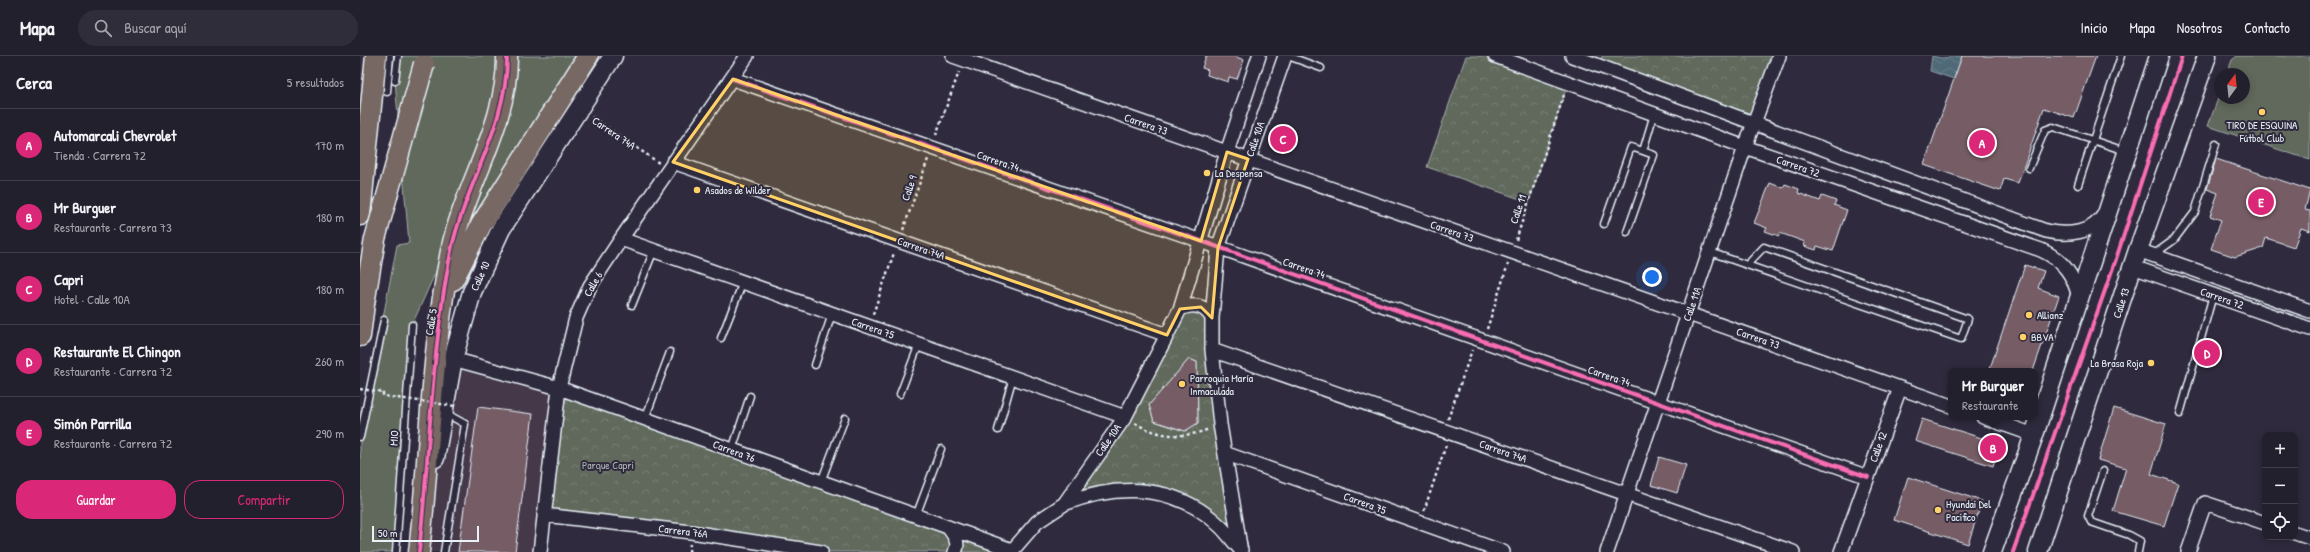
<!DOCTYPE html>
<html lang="es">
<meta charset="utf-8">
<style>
body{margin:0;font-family:"Patrick Hand",sans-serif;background:#2f2d3a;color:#f1f3f6}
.controls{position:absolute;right:12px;bottom:12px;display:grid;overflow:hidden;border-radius:8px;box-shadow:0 2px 10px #0003}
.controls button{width:36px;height:36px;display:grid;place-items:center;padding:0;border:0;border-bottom:1px solid #403e4a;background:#23202e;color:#f1f3f6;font:20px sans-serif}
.compass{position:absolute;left:1854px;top:12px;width:36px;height:36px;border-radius:50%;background:#23202e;box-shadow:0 2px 10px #0003;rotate:15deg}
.scale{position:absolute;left:12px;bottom:10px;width:107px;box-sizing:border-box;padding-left:4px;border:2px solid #e8f1f8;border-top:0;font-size:11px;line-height:14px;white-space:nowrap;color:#e8f1f8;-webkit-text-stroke:3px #2f2a3d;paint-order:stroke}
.you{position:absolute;left:1292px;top:221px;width:14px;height:14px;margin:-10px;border:3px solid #fff;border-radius:50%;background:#1a73e8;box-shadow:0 0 0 6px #1a73e833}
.badge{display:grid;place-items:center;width:26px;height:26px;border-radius:50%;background:#db2777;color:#fff;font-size:13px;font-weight:700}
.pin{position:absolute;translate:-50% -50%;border:2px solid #fff;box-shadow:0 1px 4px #0006}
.popup{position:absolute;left:1588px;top:312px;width:90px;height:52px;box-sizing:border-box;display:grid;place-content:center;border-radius:8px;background:#23202e;filter:drop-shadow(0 1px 3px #0005);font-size:13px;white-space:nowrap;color:#a3a3aa}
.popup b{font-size:15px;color:#f1f3f6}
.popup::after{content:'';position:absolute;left:50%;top:100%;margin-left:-8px;border:8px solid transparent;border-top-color:#23202e}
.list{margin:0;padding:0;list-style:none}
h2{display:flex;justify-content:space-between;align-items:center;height:52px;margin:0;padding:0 16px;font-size:17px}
h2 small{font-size:13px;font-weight:400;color:#a3a3aa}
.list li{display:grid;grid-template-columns:26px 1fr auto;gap:12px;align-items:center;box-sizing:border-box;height:72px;padding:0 16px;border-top:1px solid #403e4a}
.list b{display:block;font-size:15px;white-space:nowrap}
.list p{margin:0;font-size:13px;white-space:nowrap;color:#a3a3aa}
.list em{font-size:13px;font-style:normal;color:#a3a3aa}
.actions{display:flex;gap:8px;padding:12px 16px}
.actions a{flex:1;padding:9px 0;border:1px solid #db2777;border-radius:16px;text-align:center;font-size:14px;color:#db2777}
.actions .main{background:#db2777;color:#fff}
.icon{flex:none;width:22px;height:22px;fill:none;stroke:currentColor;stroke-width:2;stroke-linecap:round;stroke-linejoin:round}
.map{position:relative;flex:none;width:1950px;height:496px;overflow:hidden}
header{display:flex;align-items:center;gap:24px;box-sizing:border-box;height:56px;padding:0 20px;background:#23202e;border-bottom:1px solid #403e4a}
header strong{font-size:19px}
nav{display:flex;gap:22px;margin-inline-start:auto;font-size:14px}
.search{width:280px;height:36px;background:#2f2d3a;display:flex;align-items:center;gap:10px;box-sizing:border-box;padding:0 14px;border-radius:22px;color:#a3a3aa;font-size:15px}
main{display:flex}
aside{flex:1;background:#23202e}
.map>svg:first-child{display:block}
</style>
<header>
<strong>Mapa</strong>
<div class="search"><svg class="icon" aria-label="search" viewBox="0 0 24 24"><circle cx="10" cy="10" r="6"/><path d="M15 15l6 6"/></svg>Buscar aquí</div>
<nav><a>Inicio</a><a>Mapa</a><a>Nosotros</a><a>Contacto</a></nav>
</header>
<main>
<aside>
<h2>Cerca<small>5 resultados</small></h2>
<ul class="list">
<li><span class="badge">A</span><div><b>Automarcali Chevrolet</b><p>Tienda · Carrera 72</p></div><em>170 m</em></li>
<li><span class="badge">B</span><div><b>Mr Burguer</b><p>Restaurante · Carrera 73</p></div><em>180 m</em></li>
<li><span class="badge">C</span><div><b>Capri</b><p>Hotel · Calle 10A</p></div><em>180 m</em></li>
<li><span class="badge">D</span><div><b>Restaurante El Chingon</b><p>Restaurante · Carrera 72</p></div><em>260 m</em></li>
<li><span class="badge">E</span><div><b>Simón Parrilla</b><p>Restaurante · Carrera 72</p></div><em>290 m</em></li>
</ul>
<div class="actions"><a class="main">Guardar</a><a>Compartir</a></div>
</aside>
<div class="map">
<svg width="1950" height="496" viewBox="0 0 1950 496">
<defs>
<pattern id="park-crowns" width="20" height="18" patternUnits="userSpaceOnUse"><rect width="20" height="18" fill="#60695c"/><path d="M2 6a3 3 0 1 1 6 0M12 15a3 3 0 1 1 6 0" fill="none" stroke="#777f74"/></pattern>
<pattern id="water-waves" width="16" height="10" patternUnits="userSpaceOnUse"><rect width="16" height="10" fill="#4f6977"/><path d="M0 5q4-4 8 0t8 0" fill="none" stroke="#687f8b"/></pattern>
</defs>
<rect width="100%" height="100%" fill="#2f2a3d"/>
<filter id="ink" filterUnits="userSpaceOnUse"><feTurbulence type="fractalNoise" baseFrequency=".025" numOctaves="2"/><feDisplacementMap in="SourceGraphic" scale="8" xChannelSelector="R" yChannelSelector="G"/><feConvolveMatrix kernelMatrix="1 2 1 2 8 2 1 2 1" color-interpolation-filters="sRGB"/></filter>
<g filter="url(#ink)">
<path fill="#443949" d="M93 303 199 332 180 496H59Z"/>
<path fill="#60695c" stroke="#a4adaa" d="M38 0H228L106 198 98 166 52 269 36 496H0V381L37 189 49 187 35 25Z
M1877 0H1950V104L1848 70 1860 37V42H1884V18H1867L1872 4Z"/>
<path fill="url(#park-crowns)" stroke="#a4adaa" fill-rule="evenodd" d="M1106 0H1135L1208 27 1169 146 1067 111Z
M1242 0H1419L1395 68 1239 10Z
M820 253H845L880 493 861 471 798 437 704 448 765 361ZM829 303 837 306 838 367 825 375 794 365 789 349Z
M199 332 658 496H461L184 459Z"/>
<path fill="url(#water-waves)" stroke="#8c9fab" d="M1572 0 1581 2 1602 0 1594 23 1570 15Z"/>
<path fill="#745c65" stroke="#e8f1f8" d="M846 0H874L884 4 877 23 869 21 868 26 847 19 848 14 842 12Z
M1602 0H1736L1714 62 1684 52 1658 127 1644 123 1640 135 1564 109Z
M1856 103 1950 134 1945 154 1950 155V175L1941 172 1934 191 1906 182 1903 192 1875 201 1851 193 1861 164 1850 160 1858 137 1847 133Z
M1410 127 1423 132 1425 128 1439 133 1438 137 1460 145 1462 140 1476 145 1474 149 1487 154 1473 195 1457 190 1456 194 1444 190 1445 186 1420 177 1419 180 1405 175 1407 172 1394 167Z
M1665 209 1684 215 1678 232 1699 240 1673 315H1629Z
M829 303 837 306 838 367 825 375 794 365 789 349Z
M118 351 173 358 155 496H98Z
M1754 352 1806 368 1791 418 1818 427 1804 470 1753 455 1766 412 1738 404Z
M1562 363 1640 388 1633 410 1555 385Z
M1299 401 1326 409 1317 437 1291 429Z
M1548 421 1622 445 1608 488 1534 464Z"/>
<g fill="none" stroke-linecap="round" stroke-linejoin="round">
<defs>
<path id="lane" d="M928 0 961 12
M35 25 38 0
M27 36 30 0
M1669 112 1685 74 1693 71 1765 95
M1718 129 1761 0
M1244 168 1271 91 1283 95 1294 58
M1267 176 1294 99 1283 95
M1350 196 1387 209 1601 283 1608 263 1404 191 1387 209
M1793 199 1814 184 1835 156 1856 88
M272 249 294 194
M361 282 383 226
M455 309 472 258
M540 338 559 288
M1820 358 1853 239
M285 363 310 296
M638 374 653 321
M0 381 24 264
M372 394 390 340
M1743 415 1728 460 1731 466 1769 479 1780 485 1778 496
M461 426 485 362
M556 460 581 393
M36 496 52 269
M84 496 105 368 85 357"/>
<path id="street" d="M593 0 1591 350
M1135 0 1385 91 1681 194C1703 204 1714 219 1719 242
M1212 0 1686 175C1707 180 1733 178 1745 157
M373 23 841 185 1508 421
M313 106 807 279
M261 183 765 361
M1778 194 1950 255
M1773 211 1950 273
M820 253C833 247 845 249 852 262
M852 294 1433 496
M93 303 199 332 652 494
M1623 361 1674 379
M867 398 1143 496
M704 448C759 427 817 428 861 471 868 478 874 487 881 494
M184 459 331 476 461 496
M588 471C594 479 600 487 595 496
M1935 477 1950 482
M180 496 199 332 216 262 230 230 261 183 387 0
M651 496 677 466 704 448 765 361 807 279 820 253 867 96 899 0
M881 496 860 368 852 294V262L858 192 925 0
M1247 496 1385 91 1419 0
M1481 496 1540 332
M1828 496 1845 447 1905 467"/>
<path id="secondary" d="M75 402 93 303 112 236 141 173 253 0
M1632 496 1674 379 1799 0
M1678 496 1778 194 1847 0"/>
<path id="primary" d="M0 159 16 0
M93 224 121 169 228 0
M0 280 4 248
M59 496C70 396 71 294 91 195 105 129 148 68 147 0"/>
</defs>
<use href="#lane" stroke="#e8f1f8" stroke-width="9"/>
<use href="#street" stroke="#e8f1f8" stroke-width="16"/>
<use href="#secondary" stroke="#e8f1f8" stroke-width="21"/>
<use href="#primary" stroke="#e8f1f8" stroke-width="23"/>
<path stroke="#e8f1f8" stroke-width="2.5" stroke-dasharray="3 3" stroke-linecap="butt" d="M232 61 299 107
M576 79 599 16
M543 174 568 103
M1156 184 1204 39
M513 258 534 197
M1127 273 1148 208
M1088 363 1112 294
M775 367C798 381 824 383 849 373
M1064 455 1086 389
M329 496 330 488"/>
<use href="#lane" stroke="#2f2a3d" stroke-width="6"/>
<use href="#street" stroke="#2f2a3d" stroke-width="13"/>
<use href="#secondary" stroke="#2f2a3d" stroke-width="18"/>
<use href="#primary" stroke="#776864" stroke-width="20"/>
<defs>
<path id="primary-bridge" d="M4 248 15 183 64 8"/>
</defs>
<use href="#primary-bridge" stroke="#e8f1f8" stroke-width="23" stroke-linecap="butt"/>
<path stroke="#e8f1f8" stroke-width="2.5" stroke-dasharray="3 3" stroke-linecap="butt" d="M0 333 23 336V340L95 350"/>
<use href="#primary-bridge" stroke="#776864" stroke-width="20"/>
<defs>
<path id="cycleway" d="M373 23 841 185 1508 421
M59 496C70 396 71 294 91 195 105 129 148 68 147 0
M1653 496 1756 203 1822 0"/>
</defs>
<use href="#cycleway" stroke="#2f2a3d" stroke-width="6"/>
<use href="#cycleway" stroke="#f96db3" stroke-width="4"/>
</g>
</g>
<path fill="#ffd166" fill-opacity="0.2" stroke="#ffd166" stroke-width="3" stroke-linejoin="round" d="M373 23 841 185 867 96 888 103 858 192 852 262 841 251 820 253 807 279 313 106Z"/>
<g fill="#ffd166" stroke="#2f2a3d" stroke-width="1.5">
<circle cx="1902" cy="56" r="4"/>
<circle cx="847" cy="117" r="4"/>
<circle cx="337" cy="134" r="4"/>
<circle cx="1669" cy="259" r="4"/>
<circle cx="1663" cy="281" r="4"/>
<circle cx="1791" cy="307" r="4"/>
<circle cx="822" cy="328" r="4"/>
<circle cx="1578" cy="454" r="4"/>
</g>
<g text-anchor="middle" stroke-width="4" stroke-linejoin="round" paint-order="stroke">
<g font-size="11" fill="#e8f1f8" stroke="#2f2a3d">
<text transform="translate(786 68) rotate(19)" y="4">Carrera 73</text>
<text transform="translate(254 77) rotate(34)" y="4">Carrera 74A</text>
<text transform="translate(895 83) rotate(-71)" y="4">Calle 10A</text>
<text transform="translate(638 105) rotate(19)" y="4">Carrera 74</text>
<text transform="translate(1438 110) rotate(19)" y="4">Carrera 72</text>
<text transform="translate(549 132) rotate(-71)" y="4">Calle 9</text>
<text transform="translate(1158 153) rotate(-71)" y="4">Calle 11</text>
<text transform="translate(1092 175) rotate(19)" y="4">Carrera 73</text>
<text transform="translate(561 192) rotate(19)" y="4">Carrera 74A</text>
<text transform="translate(944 212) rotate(19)" y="4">Carrera 74</text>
<text transform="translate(120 220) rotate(-66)" y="4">Calle 10</text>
<text transform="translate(233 228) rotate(-61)" y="4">Calle 6</text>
<text transform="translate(1862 242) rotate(19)" y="4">Carrera 72</text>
<text transform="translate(1761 247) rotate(-72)" y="4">Calle 13</text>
<text transform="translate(1332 248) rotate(-71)" y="4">Calle 11A</text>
<text transform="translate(71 266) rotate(-81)" y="4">Calle 5</text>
<text transform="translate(513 272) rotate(19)" y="4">Carrera 75</text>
<text transform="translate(1398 282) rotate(19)" y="4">Carrera 73</text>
<text transform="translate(1249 320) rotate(19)" y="4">Carrera 74</text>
<text transform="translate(34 382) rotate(-86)" y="4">MIO</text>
<text transform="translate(748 384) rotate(-55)" y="4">Calle 10A</text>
<text transform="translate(1518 391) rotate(-70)" y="4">Calle 12</text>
<text transform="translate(374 395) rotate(20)" y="4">Carrera 76</text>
<text transform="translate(1143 395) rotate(19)" y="4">Carrera 74A</text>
<text transform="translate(1005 447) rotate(20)" y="4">Carrera 75</text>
<text transform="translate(323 475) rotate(7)" y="4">Carrera 76A</text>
</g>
<g font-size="11" fill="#e8f1f8" stroke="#2f2a3d" text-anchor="start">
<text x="1902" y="73" text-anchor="middle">TIRO DE ESQUINA<tspan x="1902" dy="13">Fútbol Club</tspan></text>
<text x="855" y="121">La Despensa</text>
<text x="345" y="138">Asados de Wilder</text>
<text x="1677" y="263">Allianz</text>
<text x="1671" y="285">BBVA</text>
<text x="1783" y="311" text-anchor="end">La Brasa Roja</text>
<text x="830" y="326">Parroquia María<tspan x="830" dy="13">Inmaculada</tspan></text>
<text x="1586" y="452">Hyundai Del<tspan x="1586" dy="13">Pacifico</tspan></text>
</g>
<g font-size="11" fill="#abb4b2" stroke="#2f2a3d">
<text x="248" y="413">Parque Capri</text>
</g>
</g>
</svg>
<div class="controls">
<button>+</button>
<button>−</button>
<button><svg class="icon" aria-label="locate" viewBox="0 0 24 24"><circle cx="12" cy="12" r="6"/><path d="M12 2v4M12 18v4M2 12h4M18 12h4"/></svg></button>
</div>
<svg class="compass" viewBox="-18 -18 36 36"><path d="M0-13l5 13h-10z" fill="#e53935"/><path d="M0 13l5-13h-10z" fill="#a3a3aa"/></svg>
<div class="scale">50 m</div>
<div class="you"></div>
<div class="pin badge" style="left:1622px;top:87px">A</div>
<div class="pin badge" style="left:1633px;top:392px">B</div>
<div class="popup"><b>Mr Burguer</b>Restaurante</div>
<div class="pin badge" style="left:923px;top:83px">C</div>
<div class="pin badge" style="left:1847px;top:297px">D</div>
<div class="pin badge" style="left:1901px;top:146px">E</div>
</div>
</main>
